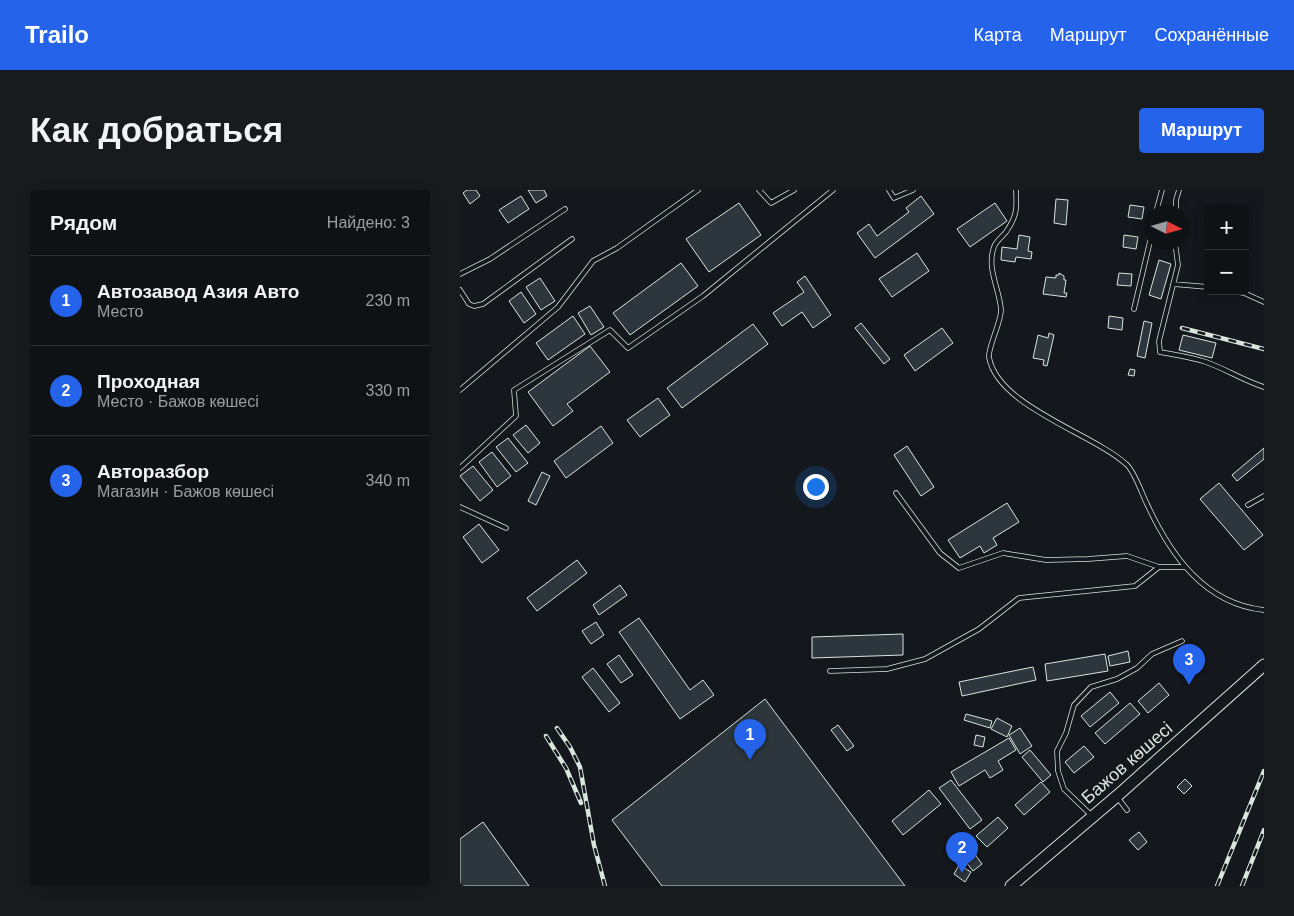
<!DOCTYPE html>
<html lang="ru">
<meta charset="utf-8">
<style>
body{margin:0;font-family:Helvetica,sans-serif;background:#181b1e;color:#f1f3f6}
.controls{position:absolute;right:15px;top:15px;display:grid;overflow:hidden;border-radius:5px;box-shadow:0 2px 12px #0003}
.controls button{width:45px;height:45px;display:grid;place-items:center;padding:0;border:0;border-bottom:1px solid #2f3234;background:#0f1215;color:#f1f3f6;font:25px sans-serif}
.compass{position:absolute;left:684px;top:15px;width:45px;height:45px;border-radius:50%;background:#0f1215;box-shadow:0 2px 12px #0003;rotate:95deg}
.you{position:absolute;left:355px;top:296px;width:18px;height:18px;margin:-12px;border:4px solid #fff;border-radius:50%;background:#1a73e8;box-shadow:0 0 0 8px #1a73e833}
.badge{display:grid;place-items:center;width:32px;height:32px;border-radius:50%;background:#2563eb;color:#fff;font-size:16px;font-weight:700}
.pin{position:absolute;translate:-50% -41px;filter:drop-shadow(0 1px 2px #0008)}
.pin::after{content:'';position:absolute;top:26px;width:18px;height:15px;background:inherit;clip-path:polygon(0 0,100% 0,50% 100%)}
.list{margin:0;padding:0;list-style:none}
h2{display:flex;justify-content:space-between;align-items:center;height:65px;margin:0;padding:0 20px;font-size:21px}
h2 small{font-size:16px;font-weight:400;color:#9b9ea0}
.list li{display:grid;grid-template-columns:32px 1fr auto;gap:15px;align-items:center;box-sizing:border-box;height:90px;padding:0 20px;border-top:1px solid #2f3234}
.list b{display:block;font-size:19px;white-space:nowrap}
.list p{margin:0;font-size:16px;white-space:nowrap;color:#9b9ea0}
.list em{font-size:16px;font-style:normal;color:#9b9ea0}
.map{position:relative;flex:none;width:804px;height:696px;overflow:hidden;border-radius:5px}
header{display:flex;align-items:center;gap:30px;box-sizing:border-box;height:70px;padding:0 25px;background:#2563eb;color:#fff}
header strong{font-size:24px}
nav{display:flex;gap:28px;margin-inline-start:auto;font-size:18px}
.intro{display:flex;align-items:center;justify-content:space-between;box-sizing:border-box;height:120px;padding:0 30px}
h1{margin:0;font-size:35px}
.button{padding:12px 22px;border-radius:5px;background:#2563eb;color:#fff;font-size:18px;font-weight:700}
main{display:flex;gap:30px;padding:0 30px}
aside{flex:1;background:#0f1215;border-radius:5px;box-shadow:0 2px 12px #0003}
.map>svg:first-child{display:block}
</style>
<header>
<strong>Trailo</strong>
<nav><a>Карта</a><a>Маршрут</a><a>Сохранённые</a></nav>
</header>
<div class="intro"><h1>Как добраться</h1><a class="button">Маршрут</a></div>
<main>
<aside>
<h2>Рядом<small>Найдено: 3</small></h2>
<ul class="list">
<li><span class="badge">1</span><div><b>Автозавод Азия Авто</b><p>Место</p></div><em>230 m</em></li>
<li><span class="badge">2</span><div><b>Проходная</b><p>Место · Бажов көшесі</p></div><em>330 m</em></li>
<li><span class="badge">3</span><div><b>Авторазбор</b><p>Магазин · Бажов көшесі</p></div><em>340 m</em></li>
</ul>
</aside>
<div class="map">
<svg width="804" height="696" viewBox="0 0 804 696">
<rect width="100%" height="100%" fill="#14181c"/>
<path fill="#2c363c" stroke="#d8e6dc" d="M7 0H16L20 6 10 14 3 3Z
M68 0H84L87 6 76 13Z
M61 6 69 19 48 33 39 20Z
M461 6 474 24 415 68 397 43 409 34 417 46 449 22 446 18Z
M596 9 608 10 606 35 594 33Z
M279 13 301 45 249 82 226 49Z
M535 13 547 31 510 57 497 39Z
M670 15 684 17 682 29 668 27Z
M559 45 570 47 568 61 572 62 571 69 556 67 555 72 541 70 542 57 557 59Z
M664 45 678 47 676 59 663 57Z
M457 63 469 81 432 107 419 89Z
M699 70 711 74 701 109 689 105Z
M221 73 238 96 170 145 153 123Z
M599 83 604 86V90H606L604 103H607L606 107 583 104 586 87 596 88V85H599Z
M659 83 672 84 671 96 657 95Z
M345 86 371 125 353 138 342 122 322 136 313 123 344 102 337 92Z
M80 88 95 111 81 120 66 97Z
M61 102 76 124 64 133 49 111Z
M130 116 144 137 131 145 118 123Z
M113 126 125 144 88 170 76 153Z
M649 126 663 128 662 140 648 138Z
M684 131 692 133 685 168 677 166Z
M401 133 430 169 424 174 395 138Z
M293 134 308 154 222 218 207 198Z
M482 138 493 153 455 181 444 165Z
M589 143 594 145 587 176 583 175 584 170 573 168 578 145 588 148Z
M723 145 756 153 752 168 719 160Z
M130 156 150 182 107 214 113 221 93 236 68 202Z
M670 179 675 180 674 186 668 185Z
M198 208 210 225 180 247 167 230Z
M66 235 80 253 68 263 53 245Z
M141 236 153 253 106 288 94 271Z
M48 248 68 273 56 282 36 257Z
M447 256 474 297 461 306 434 265Z
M804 258V269L777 291 772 285Z
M32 262 51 286 37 297 19 272Z
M13 276 33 300 20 311 0 286Z
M82 282 90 286 76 315 68 311Z
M759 293 803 345 784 360 740 309Z
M547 313 559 332 533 348 537 355 524 363 520 356 500 368 488 350Z
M19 334 39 360 22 373 3 347Z
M117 370 127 383 77 421 67 408Z
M160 395 167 405 139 425 133 415Z
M179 428 230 500 243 490 254 505 220 529 159 442Z
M136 432 144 445 131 454 122 441Z
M443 444V465L352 468V447Z
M668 461 670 472 650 476 648 466Z
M645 464 648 481 587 491 585 474Z
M159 465 173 485 161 493 147 474Z
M573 477 576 490 502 506 499 492Z
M133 478 160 513 149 522 122 487Z
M699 493 709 505 688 523 678 511Z
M650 502 659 513 630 537 621 526Z
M305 509 445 696H202L152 630Z
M670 513 680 524 645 554 635 543Z
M506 524 532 531 530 538 504 530Z
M537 528 552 536 547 547 531 539Z
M378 535 394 556 387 561 371 540Z
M560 538 572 556 560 564 549 545Z
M516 545 525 547 523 557 514 555Z
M549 548 556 560 538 571 543 580 530 588 525 580 499 596 491 582Z
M624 556 634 567 614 583 605 572Z
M570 560 591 585 583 592 562 567Z
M725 589 732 596 724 604 717 597Z
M491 590 522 630 510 639 479 598Z
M581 592 590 602 564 625 555 615Z
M469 600 481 614 443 645 432 631Z
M538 627 548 638 527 657 516 646Z
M23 632 69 696H0V649Z
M679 642 687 652 678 660 669 650Z
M506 652 522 674 513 681 496 659Z
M499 675 511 682 505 692 494 684Z"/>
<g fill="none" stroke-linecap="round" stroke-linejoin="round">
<defs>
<path id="service" d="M299 0 311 13 334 0
M429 0 434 8 453 0
M556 0C557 19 557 26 546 42 542 47 536 51 534 57 526 78 540 100 541 120 541 133 528 157 529 167 537 216 632 243 666 274 674 280 682 304 687 314 710 364 744 414 804 420
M696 22 702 0
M716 22V10L719 0
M715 52 718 75 699 151 700 162C715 165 731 167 746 172 766 179 784 191 804 197
M0 84 30 69 105 19
M713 94 748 97
M0 100 9 114 14 116 23 114 112 49
M773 101 784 103 804 112
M674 119 692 43
M0 200 98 117 133 71 157 58 238 0
M0 278 56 226 54 200 150 140 168 158 243 106 373 0
M436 303 480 363 499 378 543 363 586 370 628 369 667 366 699 377H724
M788 315 804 306
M0 317 46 338
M370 481 427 479 465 469 519 439 559 408 675 396 699 377
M658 608 667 620
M631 625 604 599 598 581 597 561 606 543 614 515 631 497 657 489 677 478 692 464 722 451"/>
<path id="primary" d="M551 696 657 606 804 475"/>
</defs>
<use href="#service" stroke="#d8e6dc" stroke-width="5.5"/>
<use href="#primary" stroke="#d8e6dc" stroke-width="13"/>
<use href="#service" stroke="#14181c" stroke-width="4"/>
<use href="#primary" stroke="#14181c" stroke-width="11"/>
<defs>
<path id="rail" d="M722 138 804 159
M97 538 110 557 120 577 134 655 145 696
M86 546 106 578 121 613
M757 696 804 581
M782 696 804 640"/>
</defs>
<use href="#rail" stroke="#d8e6dc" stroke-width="4.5"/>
<use href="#rail" stroke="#14181c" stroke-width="2.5" stroke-dasharray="8" stroke-linecap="butt"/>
</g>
<g text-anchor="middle" stroke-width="4" stroke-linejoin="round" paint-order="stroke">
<g font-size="18" fill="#d8e6dc" stroke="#14181c">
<text transform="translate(667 573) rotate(-41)" y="6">Бажов көшесі</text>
</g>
</g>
</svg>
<div class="controls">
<button>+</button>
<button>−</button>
</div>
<svg class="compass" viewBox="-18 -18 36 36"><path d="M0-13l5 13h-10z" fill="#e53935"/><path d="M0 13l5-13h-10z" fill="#9b9ea0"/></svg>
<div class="you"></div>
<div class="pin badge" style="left:290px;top:570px">1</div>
<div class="pin badge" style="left:502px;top:683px">2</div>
<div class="pin badge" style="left:729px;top:495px">3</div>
</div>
</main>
